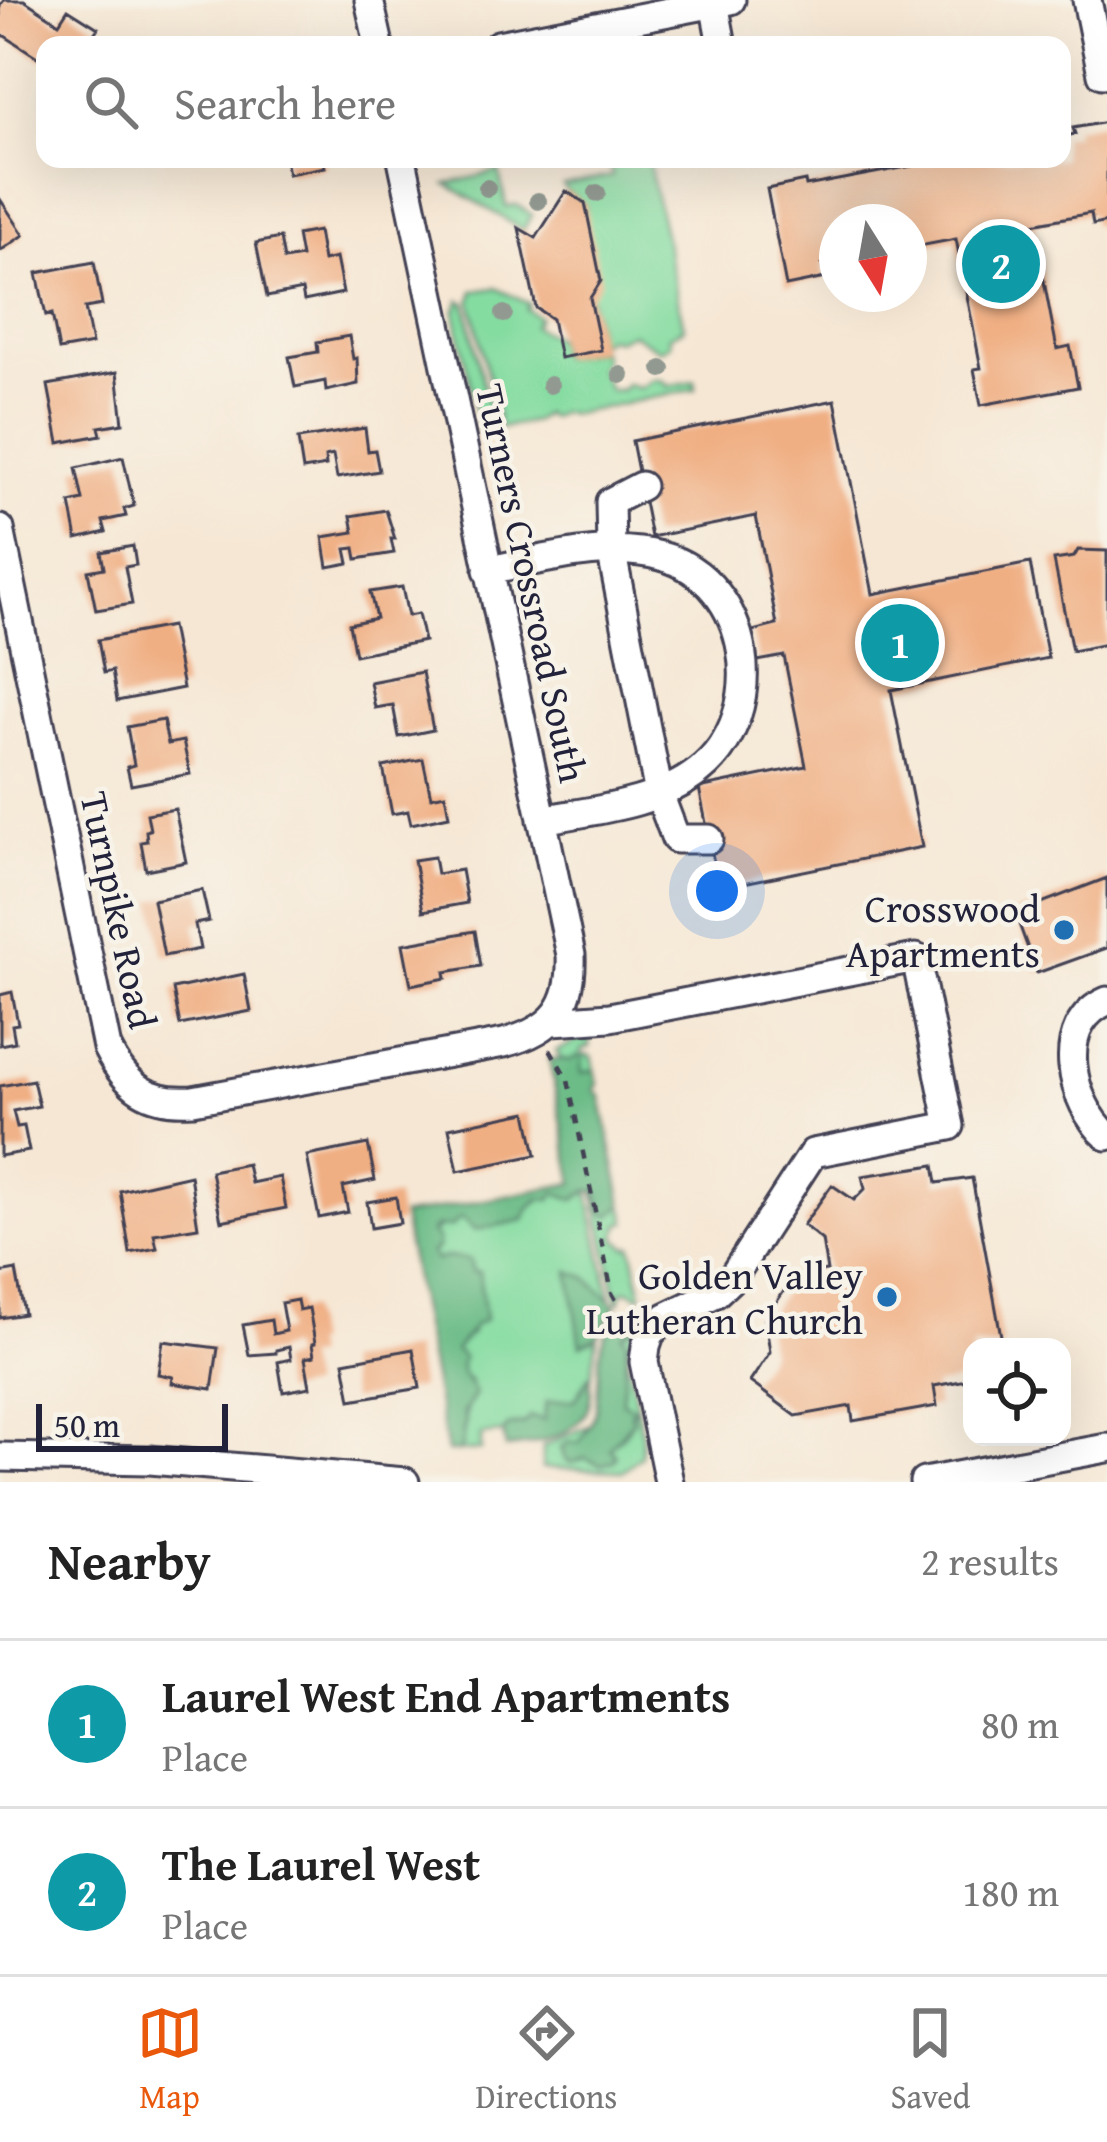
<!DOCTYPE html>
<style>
body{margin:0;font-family:"Gentium Book Plus",serif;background:#f6f6f6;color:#222}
.controls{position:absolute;right:36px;bottom:36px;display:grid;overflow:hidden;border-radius:24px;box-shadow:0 12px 48px #0002}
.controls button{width:108px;height:108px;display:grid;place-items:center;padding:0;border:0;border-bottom:3px solid #e0e0e0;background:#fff;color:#222;font:60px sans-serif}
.compass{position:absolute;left:819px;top:204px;width:108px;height:108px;border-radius:50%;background:#fff;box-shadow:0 12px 48px #0002;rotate:169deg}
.scale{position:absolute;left:36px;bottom:30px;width:192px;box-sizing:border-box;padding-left:12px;border:6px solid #22223b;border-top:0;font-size:33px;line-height:42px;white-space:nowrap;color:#22223b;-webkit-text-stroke:9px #f7f3e8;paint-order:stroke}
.you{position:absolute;left:717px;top:891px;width:42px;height:42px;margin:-30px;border:9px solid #fff;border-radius:50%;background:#1a73e8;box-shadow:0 0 0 18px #1a73e833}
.badge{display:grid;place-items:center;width:78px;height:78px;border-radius:50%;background:#ea580c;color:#fff;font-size:39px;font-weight:700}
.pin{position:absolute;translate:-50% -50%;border:6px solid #fff;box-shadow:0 3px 12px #0006}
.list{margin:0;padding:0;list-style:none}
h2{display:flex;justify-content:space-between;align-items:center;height:156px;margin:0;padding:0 48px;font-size:51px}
h2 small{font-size:39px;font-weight:400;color:#767676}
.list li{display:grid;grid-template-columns:78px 1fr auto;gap:36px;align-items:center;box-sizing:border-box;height:168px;padding:0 48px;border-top:3px solid #e0e0e0}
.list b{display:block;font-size:45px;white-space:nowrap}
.list p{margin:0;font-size:39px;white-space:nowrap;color:#767676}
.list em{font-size:39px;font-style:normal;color:#767676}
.icon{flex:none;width:66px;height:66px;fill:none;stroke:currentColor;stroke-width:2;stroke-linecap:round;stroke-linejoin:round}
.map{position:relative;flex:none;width:1107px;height:1482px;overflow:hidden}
.search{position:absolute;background:#fff;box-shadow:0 12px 48px #0002;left:36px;right:36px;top:36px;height:132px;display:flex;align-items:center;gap:30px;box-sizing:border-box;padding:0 42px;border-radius:24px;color:#767676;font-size:45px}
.sheet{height:492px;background:#fff}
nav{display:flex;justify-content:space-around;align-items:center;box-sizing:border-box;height:168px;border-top:3px solid #e0e0e0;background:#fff;font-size:33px;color:#767676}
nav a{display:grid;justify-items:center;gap:6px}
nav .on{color:#ea580c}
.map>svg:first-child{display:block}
</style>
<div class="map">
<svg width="1107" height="1482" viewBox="0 0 1107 1482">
<rect width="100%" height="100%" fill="#f7f3e8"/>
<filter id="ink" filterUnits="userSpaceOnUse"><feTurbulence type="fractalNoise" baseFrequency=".00833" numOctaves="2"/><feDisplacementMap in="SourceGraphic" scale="24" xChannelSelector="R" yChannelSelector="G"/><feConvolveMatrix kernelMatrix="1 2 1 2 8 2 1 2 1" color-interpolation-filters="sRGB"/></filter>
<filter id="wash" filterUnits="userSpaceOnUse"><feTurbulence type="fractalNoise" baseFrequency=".004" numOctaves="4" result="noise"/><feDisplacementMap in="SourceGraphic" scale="48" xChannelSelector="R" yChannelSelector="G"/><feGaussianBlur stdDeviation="2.7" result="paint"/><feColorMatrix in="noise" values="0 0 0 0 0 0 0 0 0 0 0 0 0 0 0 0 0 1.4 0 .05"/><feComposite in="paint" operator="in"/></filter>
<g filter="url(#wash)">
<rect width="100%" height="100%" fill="#f6e7d4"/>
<path fill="#85dca1" stroke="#547f6e" stroke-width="3" d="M610 159H648L684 328 669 336 671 344 660 350 632 333 615 340 608 337 599 343 590 298 585 204 566 191 563 185 612 176Z
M499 171 506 206 517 205 532 215 523 230 447 184Z
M496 288 529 304 526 309 538 317 533 326 556 339 560 358 601 350 603 358 599 368 609 390H622L626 384 640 388 653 379 664 381 667 386 695 381 696 389 572 414 560 412 550 418 544 414 535 421 500 428 471 301 474 291Z
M460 300 466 304 493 429 480 432 455 312Z
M588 1036 590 1047 581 1050V1054L592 1057 595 1070 585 1074 572 1060H562L556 1051Z
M588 1191 610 1296 602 1295 595 1285 591 1340 597 1337 591 1379 588 1377 575 1400 546 1402 544 1420 509 1426 503 1433 481 1435V1450L459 1452C464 1443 468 1396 470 1381L462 1375 454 1351 472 1332 478 1272 473 1273 469 1266 447 1257 437 1260 431 1253 438 1247 431 1233 461 1217 475 1230 523 1220C535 1192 561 1193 588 1191Z
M594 1191 618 1209 623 1204 627 1222 620 1224 616 1238 627 1247 632 1246 642 1294 639 1296 628 1290 622 1292 620 1302 617 1299Z
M636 1324 627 1357 642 1434 641 1456 622 1471 542 1468 543 1447 588 1426 585 1457C609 1449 634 1434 634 1409L622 1403 627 1341 622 1335Z"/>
<path fill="#6cbc87" stroke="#476f61" stroke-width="3" d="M577 1056 583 1059 581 1073 595 1070 598 1084 595 1090 601 1097 623 1204 610 1216 603 1213 597 1191H587L575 1200 556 1193 551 1200 539 1199 529 1208 524 1220 475 1230 461 1217 451 1227H436L431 1232 438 1239V1247L431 1253 436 1260 447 1257 470 1260 473 1272H479L485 1320 475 1325 455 1351 463 1357C455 1372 469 1380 475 1394L463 1413 466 1422C460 1432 466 1441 459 1452H447L402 1216 574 1183 549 1059 571 1060Z
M569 1271 586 1277 616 1305 597 1337 581 1345Z
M622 1313 636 1324 623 1335 627 1341 622 1402 635 1408 631 1413 634 1419 610 1448 616 1455 614 1461 601 1465 585 1458 572 1463 565 1460 561 1447 569 1442 579 1443C585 1434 594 1421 596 1408 602 1373 591 1340 622 1313Z
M589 1377C601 1428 549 1444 506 1448L503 1433 509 1426 523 1424 530 1417 544 1420 546 1402 575 1400Z"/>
<g id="blocks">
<path fill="#f0af83" d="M4 0H24L59 23 68 9 98 28 86 45H45V62L0 33V6Z
M1107 122V222L1093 225 1091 213 1033 224 1057 349 1070 346 1078 387 981 405 974 369 981 368 956 239 909 248V222H837V262L822 265 825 278 786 286 767 189 805 181 806 186 949 159H1062V137L1075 134 1073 128Z
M285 159H323L325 167 288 174Z
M566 191 585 203 601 281 590 298 601 350 560 358 552 319 536 308 519 228 536 238Z
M0 199 24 235 0 251Z
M318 231 323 261 336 258 343 293 304 301 302 290 267 297 256 243 280 238 284 260 301 257 297 235Z
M94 262 102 305 85 308 92 344 59 350 52 314 46 316 37 273Z
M349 336 353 359 357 358 358 384 326 391 325 381 295 387 289 357 318 352 317 342Z
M117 372 123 423 99 427 101 435 59 443 48 385Z
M835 400 873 594 1030 563 1048 658 891 690 922 847 719 888 699 788 806 766 784 656 758 661 752 631 777 625 756 516 651 537 632 441Z
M365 428 368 451 375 450 379 471 337 478 333 455 325 457 326 466 303 470 298 439Z
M123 457 134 506 124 509 126 516 103 521 106 532 77 539 70 503 83 500 76 468Z
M386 510 395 539H391L394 553 357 559 355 548 346 549 349 563 328 567 323 537 354 532 351 516Z
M133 546 136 565 125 567 132 604 96 610 88 571 104 568 101 552Z
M1078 550 1107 551V644L1072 651 1054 560 1074 557Z
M402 587 408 616 418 614 424 641 355 655 349 624 376 618 370 592Z
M171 626 183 688 117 701 112 671 104 673 98 640Z
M422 672 433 730 399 737 393 705 375 708 370 682Z
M163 720 168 744 183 741 190 774 131 785 127 767 134 765 127 727Z
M423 759 431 797 445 794 449 816 411 824 408 811 392 814 383 767Z
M175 809 186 862 146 870 141 842 147 841 146 831 150 830 147 814Z
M434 857 437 874 461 870 467 903 423 911 414 860Z
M1107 878V948L1037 973 1015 913Z
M202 890 209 921 195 924 200 949 164 956 153 900Z
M475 931 481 966 445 972 446 978 411 985 403 944Z
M244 974 251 1011 180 1025 173 989Z
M12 992 18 1024 12 1025 15 1042 0 1045V995Z
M33 1080 39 1106 13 1111 17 1127 24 1126 29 1151 0 1156V1086Z
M527 1112 536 1155 458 1171 449 1128Z
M368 1144 375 1180 343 1187 348 1212 319 1218 307 1156Z
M247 1164 251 1183 280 1177 286 1208 221 1221 211 1171Z
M934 1165 937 1183 972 1178 1003 1347H972V1379L934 1386 937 1406 853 1421 851 1406 796 1416 750 1382 770 1352 765 1319 795 1275 827 1271 822 1240 803 1225 832 1185 854 1200 865 1189 862 1176Z
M190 1175 198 1227 154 1234 157 1248 130 1253 120 1191Z
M396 1197 400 1223 371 1228 367 1202Z
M16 1270 24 1314 0 1318V1273Z
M297 1300 299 1310 309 1308 315 1343 312 1344 314 1356 305 1358 310 1387 283 1392 278 1362 291 1359 289 1347 276 1350V1353L249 1355 243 1325 271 1320 273 1334 286 1331 281 1303Z
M163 1341 218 1348 212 1389 172 1383 173 1377 158 1374Z
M413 1349 420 1388 351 1400 344 1362Z"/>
</g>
</g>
<g filter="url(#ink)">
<use href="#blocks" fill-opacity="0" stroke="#424052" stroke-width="3"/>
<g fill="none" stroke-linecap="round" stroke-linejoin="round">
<defs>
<path id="minor" d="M369 0 379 45
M1087 0 1102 74
M714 3 722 45
M498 45 731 0
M641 486 610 502 611 549 659 794 676 839H709
M0 529 107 1048C127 1088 149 1103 193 1100L504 1043C553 1030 573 1007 571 955L402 159
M488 570C544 560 604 541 661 556 753 581 771 714 699 771 656 805 594 810 542 820
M1107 1001C1052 1025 1071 1104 1107 1136
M553 1021 610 1017 916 958 950 1126 813 1153 732 1278 716 1293 666 1317 650 1334 646 1346 644 1362 669 1482
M0 1457 150 1460 405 1482
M924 1482 1107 1448"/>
</defs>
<use href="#minor" stroke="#424052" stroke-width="33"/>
<path stroke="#424052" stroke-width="4.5" stroke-dasharray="9 9" stroke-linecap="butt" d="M550 1049 568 1080 612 1293 620 1307"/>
<use href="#minor" stroke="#fff" stroke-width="27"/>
</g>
<g fill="#929991">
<circle cx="487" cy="188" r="9"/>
<circle cx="597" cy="193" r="9"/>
<circle cx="538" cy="201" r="9"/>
<circle cx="504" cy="314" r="9"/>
<circle cx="662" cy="369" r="9"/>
<circle cx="621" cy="375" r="9"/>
<circle cx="550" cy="385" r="9"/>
</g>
</g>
<g fill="#1f6fb2" stroke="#f7f3e8" stroke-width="4.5">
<circle cx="1064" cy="930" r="12"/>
<circle cx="887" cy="1297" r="12"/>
</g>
<g text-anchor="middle" stroke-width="9" stroke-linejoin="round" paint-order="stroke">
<g font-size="39" fill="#22223b" stroke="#f7f3e8">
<text transform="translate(532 583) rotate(78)" y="14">Turners Crossroad South</text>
<text transform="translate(119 910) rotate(78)" y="14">Turnpike Road</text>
</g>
<g font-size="39" fill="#22223b" stroke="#f7f3e8" text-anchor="end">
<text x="1040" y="922">Crosswood<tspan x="1040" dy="45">Apartments</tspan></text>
<text x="863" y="1289">Golden Valley<tspan x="863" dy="45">Lutheran Church</tspan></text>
</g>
</g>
</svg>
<div class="controls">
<button><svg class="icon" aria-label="locate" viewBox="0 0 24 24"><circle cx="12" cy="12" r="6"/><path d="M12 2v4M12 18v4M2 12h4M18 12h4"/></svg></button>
</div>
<svg class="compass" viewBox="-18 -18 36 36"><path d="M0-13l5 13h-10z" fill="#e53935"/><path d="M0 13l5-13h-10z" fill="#767676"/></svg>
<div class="scale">50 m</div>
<div class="you"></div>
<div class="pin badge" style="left:900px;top:643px;background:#0f9aa8">1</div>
<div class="pin badge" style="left:1001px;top:264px;background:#0f9aa8">2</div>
<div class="search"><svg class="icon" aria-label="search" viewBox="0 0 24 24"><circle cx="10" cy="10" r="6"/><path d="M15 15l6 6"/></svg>Search here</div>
</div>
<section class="sheet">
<h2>Nearby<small>2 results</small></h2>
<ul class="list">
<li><span class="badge" style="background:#0f9aa8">1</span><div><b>Laurel West End Apartments</b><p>Place</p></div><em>80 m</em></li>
<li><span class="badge" style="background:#0f9aa8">2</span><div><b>The Laurel West</b><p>Place</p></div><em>180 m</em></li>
</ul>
</section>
<nav>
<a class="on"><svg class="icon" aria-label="map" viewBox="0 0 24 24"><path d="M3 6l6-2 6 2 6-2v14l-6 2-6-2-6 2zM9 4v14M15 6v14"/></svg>Map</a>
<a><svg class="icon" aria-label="directions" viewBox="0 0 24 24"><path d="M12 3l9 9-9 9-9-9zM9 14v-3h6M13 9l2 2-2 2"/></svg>Directions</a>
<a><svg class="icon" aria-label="saved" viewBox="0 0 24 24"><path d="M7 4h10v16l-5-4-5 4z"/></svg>Saved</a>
</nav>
